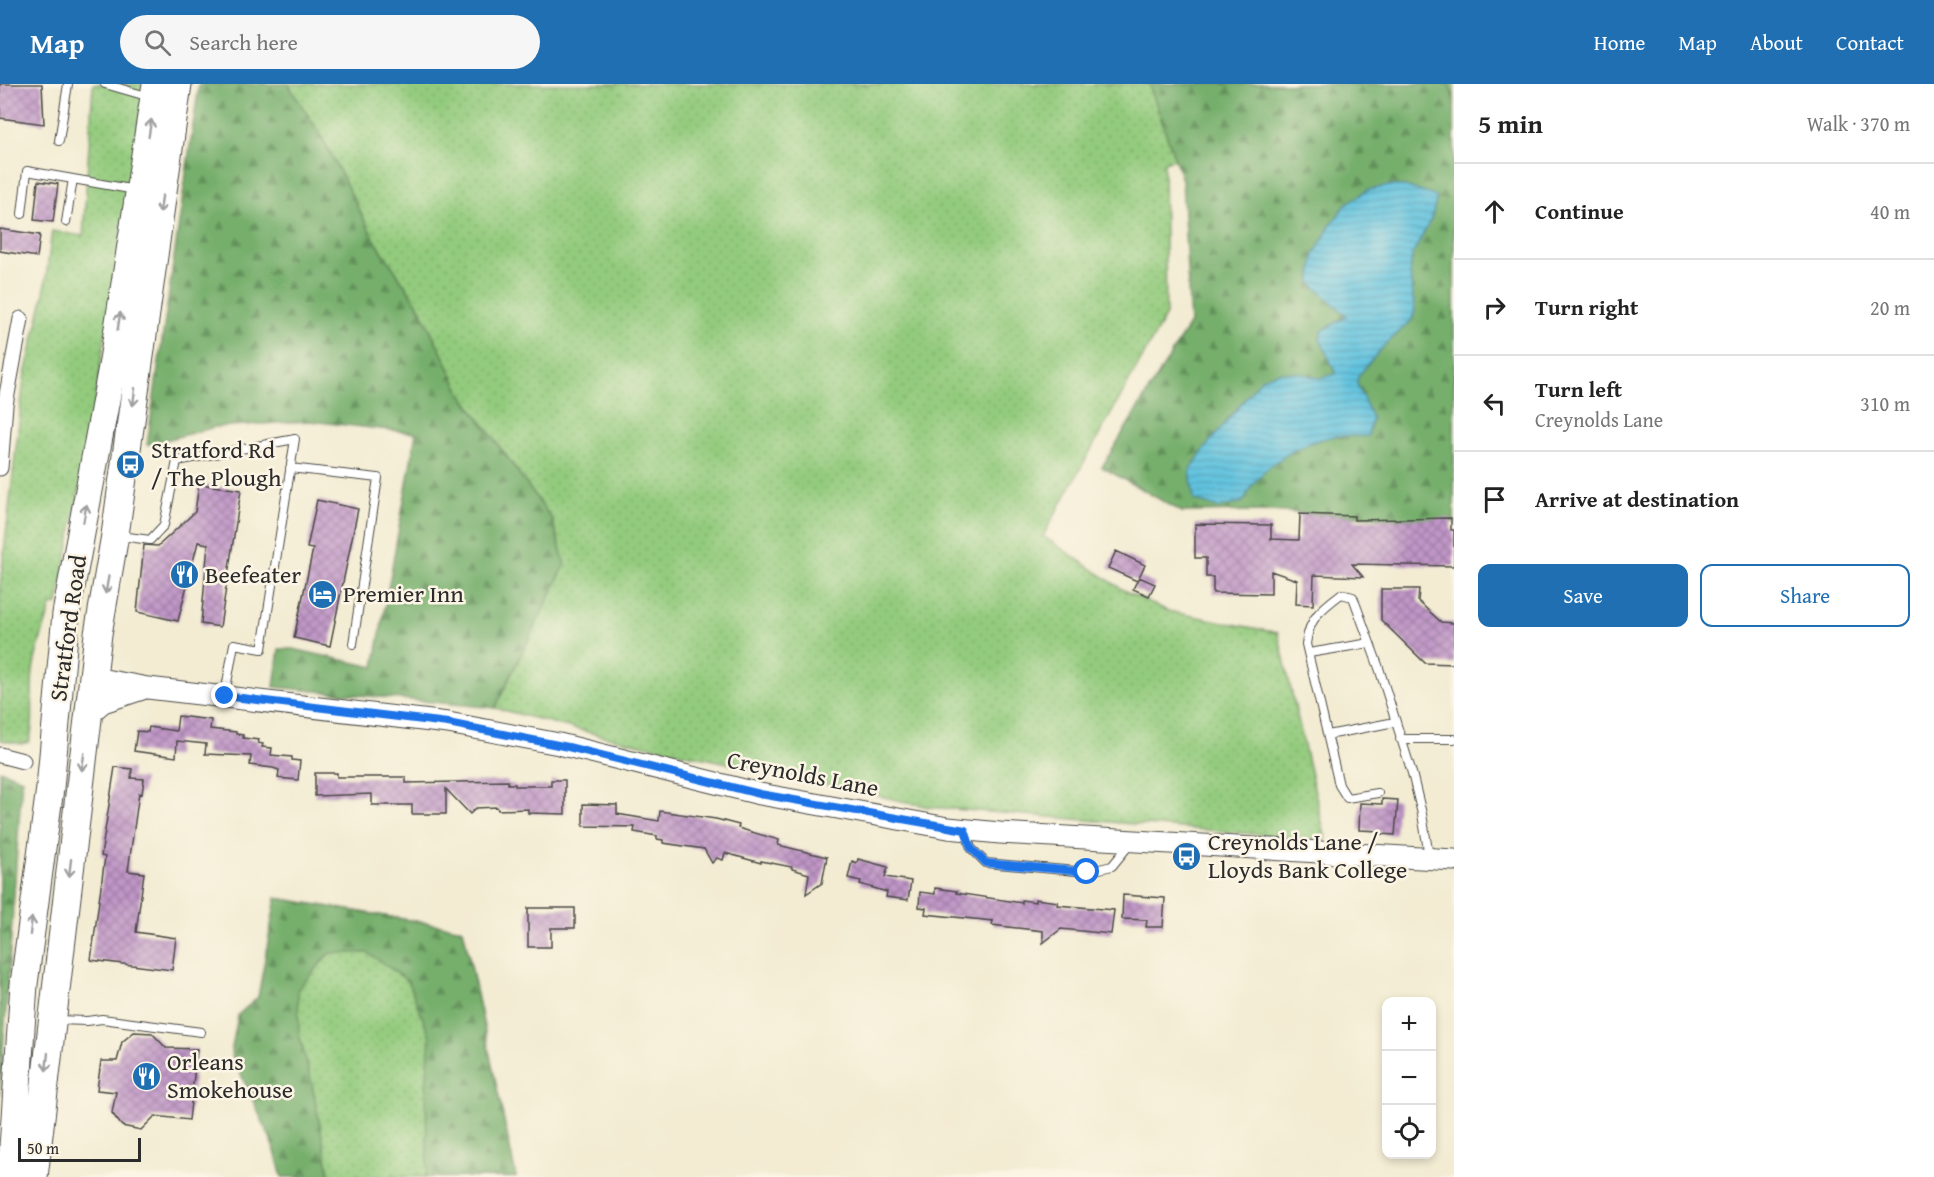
<!DOCTYPE html>
<meta charset="utf-8">
<style>
body{margin:0;font-family:"Gentium Book Plus",serif;background:#f6f6f6;color:#222}
.controls{position:absolute;right:18px;bottom:18px;display:grid;overflow:hidden;border-radius:12px;box-shadow:0 3px 9px #0003}
.controls button{width:54px;height:54px;display:grid;place-items:center;padding:0;border:0;border-bottom:2px solid #e0e0e0;background:#fff;color:#222;font:30px sans-serif}
.scale{position:absolute;left:18px;bottom:15px;width:123px;box-sizing:border-box;padding-left:6px;border:3px solid #2b2b2b;border-top:0;font-size:16px;line-height:21px;white-space:nowrap;color:#2b2b2b;-webkit-text-stroke:4px #fcf5e5;paint-order:stroke}
.stop{position:absolute;width:18px;height:18px;margin:-14px;border:4px solid #1a73e8;border-radius:50%;background:#fff}
.stop.end{background:#1a73e8;border-color:#fff;box-shadow:0 2px 6px #0008}
.list{margin:0;padding:0;list-style:none}
h2{display:flex;justify-content:space-between;align-items:center;height:78px;margin:0;padding:0 24px;font-size:26px}
h2 small{font-size:20px;font-weight:400;color:#767676}
.list li{display:grid;grid-template-columns:39px 1fr auto;gap:18px;align-items:center;box-sizing:border-box;height:96px;padding:0 24px;border-top:2px solid #e0e0e0}
.list b{display:block;font-size:22px;white-space:nowrap}
.list p{margin:0;font-size:20px;white-space:nowrap;color:#767676}
.list em{font-size:20px;font-style:normal;color:#767676}
.actions{display:flex;gap:12px;padding:18px 24px}
.actions a{flex:1;padding:14px 0;border:2px solid #1f6fb2;border-radius:12px;text-align:center;font-size:21px;color:#1f6fb2}
.actions .main{background:#1f6fb2;color:#fff}
.icon{flex:none;width:33px;height:33px;fill:none;stroke:currentColor;stroke-width:2;stroke-linecap:round;stroke-linejoin:round}
.map{position:relative;flex:none;width:1454px;height:1093px;overflow:hidden}
header{display:flex;align-items:center;gap:36px;box-sizing:border-box;height:84px;padding:0 30px;background:#1f6fb2;color:#fff}
header strong{font-size:28px}
nav{display:flex;gap:33px;margin-inline-start:auto;font-size:21px}
.search{width:420px;height:54px;background:#f6f6f6;display:flex;align-items:center;gap:15px;box-sizing:border-box;padding:0 21px;border-radius:33px;color:#767676;font-size:22px}
main{display:flex}
aside{flex:1;background:#fff}
.map>svg:first-child{display:block}
</style>
<header>
<strong>Map</strong>
<div class="search"><svg class="icon" aria-label="search" viewBox="0 0 24 24"><circle cx="10" cy="10" r="6"/><path d="M15 15l6 6"/></svg>Search here</div>
<nav><a>Home</a><a>Map</a><a>About</a><a>Contact</a></nav>
</header>
<main>
<div class="map">
<svg width="1454" height="1093" viewBox="0 0 1454 1093">
<defs>
<pattern id="grass-dots" width="8" height="8" patternUnits="userSpaceOnUse" patternTransform="scale(1.5)"><rect width="8" height="8" fill="#93cb7d"/><path d="M2 2h.1M6 6h.1" fill="none" stroke="#7fae6c" stroke-width="1.8" stroke-linecap="round"/></pattern>
<pattern id="forest-firs" width="22" height="20" patternUnits="userSpaceOnUse" patternTransform="scale(1.5)"><rect width="22" height="20" fill="#76af6c"/><path d="M5 1l3.5 6h-7zM16 11l3.5 6h-7z" fill="#618f59"/></pattern>
<pattern id="water-rules" width="6" height="5" patternUnits="userSpaceOnUse" patternTransform="scale(1.5)"><rect width="6" height="5" fill="#61c3df"/><path d="M0 2.5h6" fill="none" stroke="#509fb5"/></pattern>
<pattern id="building-cross-hatch" width="8" height="8" patternUnits="userSpaceOnUse" patternTransform="scale(1.5)"><rect width="8" height="8" fill="#c096c7"/><path d="M0 0l8 8M0 8l8-8" fill="none" stroke="#9c7ba2"/></pattern>
</defs>
<rect width="100%" height="100%" fill="#fcf5e5"/>
<filter id="ink" filterUnits="userSpaceOnUse"><feTurbulence type="fractalNoise" baseFrequency=".0167" numOctaves="2"/><feDisplacementMap in="SourceGraphic" scale="12" xChannelSelector="R" yChannelSelector="G"/><feConvolveMatrix kernelMatrix="1 2 1 2 8 2 1 2 1" color-interpolation-filters="sRGB"/></filter>
<filter id="wash" filterUnits="userSpaceOnUse"><feTurbulence type="fractalNoise" baseFrequency=".008" numOctaves="4" result="noise"/><feDisplacementMap in="SourceGraphic" scale="24" xChannelSelector="R" yChannelSelector="G"/><feGaussianBlur stdDeviation="1.35" result="paint"/><feColorMatrix in="noise" values="0 0 0 0 0 0 0 0 0 0 0 0 0 0 0 0 0 1.4 0 .05"/><feComposite in="paint" operator="in"/></filter>
<g filter="url(#wash)">
<rect width="100%" height="100%" fill="#f3ecd3"/>
<path fill="url(#grass-dots)" stroke="#5f7b54" stroke-width="1.5" d="M93 0H145L90 349 58 520 51 522C45 543 36 565 33 587 30 610 36 636 29 658L21 660 0 656V502L24 295 44 210 52 147 83 152Z
M284 0H1454V17L1450 2 1164 78 1166 231 1043 452 1125 507 1168 527 1278 549 1326 756 929 723 599 651 495 624 565 481 552 435 462 311 420 224 374 155 322 53Z
M276 814 463 845 516 1093H297Z"/>
<path fill="url(#forest-firs)" stroke="#506d4c" stroke-width="1.5" d="M199 0H288L322 53 374 155 420 224 462 311 552 435 565 481 495 624 274 603 279 565H293L374 583 416 349 310 337 215 343 147 361Z
M1149 0H1449L1454 17V438L1268 427 1182 428 1102 383 1190 239 1182 96Z
M0 686 22 695 0 1011Z
M276 814 463 845 516 1093H425L427 1085 426 1005 430 953 408 897 368 869H330L298 905 299 950 312 1000 330 1093H282L273 1060 231 969 238 931 258 913Z"/>
<path fill="url(#water-rules)" stroke="#467785" stroke-width="1.5" d="M1389 102H1405L1437 113 1432 133 1412 172 1410 190 1415 228 1411 237 1383 263 1358 292 1357 300 1372 334 1368 352C1358 353 1346 351 1336 352 1307 356 1273 375 1255 398 1250 403 1247 412 1243 418L1219 424 1194 416 1190 386 1208 360 1262 294 1279 288 1299 289 1320 294 1336 290 1320 255 1322 247 1347 232 1311 199 1314 171 1330 142 1346 120 1368 106Z"/>
<g id="blocks">
<path fill="url(#building-cross-hatch)" d="M0 0H42L44 40 0 34Z
M38 97 58 100 53 138 34 136Z
M0 145 40 151 37 173 0 167Z
M199 400 241 406 220 543 201 540 208 460 198 458 178 537 137 528 144 461 158 462 195 428Z
M317 416 358 425 330 562 294 554 313 465 307 464Z
M1300 430 1354 432V436L1451 434V446H1454V482L1352 480 1363 493 1314 491 1313 521 1296 520 1297 496 1271 487V510L1213 509V493H1206V474H1195V440L1271 441V455L1299 456Z
M1116 467 1145 481 1137 497 1108 484Z
M1139 493 1155 500 1149 512 1133 505Z
M1381 505H1419L1418 517 1441 538 1454 539V580L1425 579 1381 536Z
M178 632 211 636 210 645 236 648V650L243 651V654L259 656 258 659 263 660 262 663 272 664 271 671 292 673V676L300 677 298 696 278 694 279 686 273 684 250 681 251 672 205 670 206 660 177 657 176 673 134 667 137 647 148 648 149 643 176 647Z
M115 683 132 685 131 694 144 695 142 710 139 709 128 787 144 789 136 848 176 854 172 886 91 876 105 773 101 772Z
M315 689H337V693H406V699L508 697V700H515V702H551V696H565V730L528 729V725L498 726 497 723 476 724 470 730 446 705V730H412V721H372V710L315 712Z
M1382 715 1398 716 1395 751 1380 750V747L1359 746 1360 719 1382 720Z
M583 720 617 721V730L659 737 660 727 716 735 739 741 738 744 779 756 778 761 827 773 822 799 806 810 809 790 792 785V783L761 777V779L725 769 723 776 717 774 712 779 704 765 663 759V756L657 755V752L634 748 635 743 583 742Z
M858 775 888 783 885 793 911 797 908 816 886 813 887 808 860 800 861 797 848 794 852 777 857 779Z
M935 804 957 807 956 809 1022 819V816L1035 818V815L1058 818 1057 821 1114 826 1111 850 1061 845 1043 859V847L992 841 993 837 925 830 926 824 919 823 920 808 935 810Z
M1123 811 1165 814 1163 843H1146L1147 836 1122 835Z
M528 824H575V844H551V863H528Z
M134 948 152 949 166 964 197 965 189 1036 155 1032 141 1046 122 1042 112 1029 116 1008 97 1006 101 977H117L122 958Z"/>
</g>
</g>
<g filter="url(#ink)">
<use href="#blocks" fill-opacity="0" stroke="#494844" stroke-width="1.5"/>
<g fill="none" stroke-linecap="round" stroke-linejoin="round">
<defs>
<path id="lane" d="M105 0 150 13
M59 57 68 0
M22 130 27 87 136 106
M66 138 73 95
M290 384 378 394 353 560
M121 452 150 456 164 441 177 377 295 355 262 565 234 560 225 610
M1309 569 1370 559
M1328 651 1395 638
M1400 655H1454
M1378 709 1347 714 1339 701 1306 560C1309 534 1321 525 1341 510L1353 513 1379 584 1412 689 1422 730 1429 772
M966 749 971 764 986 779 1087 788 1112 782 1130 760
M56 936 87 937 102 935 201 948"/>
<path id="street" d="M0 321H5L0 384
M5 321 21 235
M0 671 23 677"/>
<path id="secondary" d="M94 594 148 604 448 639 559 660 760 710 948 744 1000 749 1454 776
M90 629 103 618 142 605"/>
<path id="highway" d="M11 1093 24 900 50 704 66 530 112 283 156 0
M34 1093 98 550 115 451 178 0"/>
</defs>
<use href="#lane" stroke="#494844" stroke-width="10"/>
<use href="#street" stroke="#494844" stroke-width="17"/>
<use href="#secondary" stroke="#494844" stroke-width="23"/>
<use href="#highway" stroke="#494844" stroke-width="29"/>
<use href="#lane" stroke="#fff" stroke-width="8"/>
<use href="#street" stroke="#fff" stroke-width="15"/>
<use href="#secondary" stroke="#fff" stroke-width="21"/>
<use href="#highway" stroke="#fff" stroke-width="27"/>
</g>
<defs><path id="oneway-shaft" d="M-6 0H5M1.5-3L5.5 0L1.5 3" fill="none" stroke-width="1.6" stroke-linecap="round" stroke-linejoin="round" transform="scale(1.5)"/></defs>
<g stroke="#a0a0a0">
<use href="#oneway-shaft" transform="translate(150 44) rotate(-81)"/>
<use href="#oneway-shaft" transform="translate(161 120) rotate(98)"/>
<use href="#oneway-shaft" transform="translate(119 237) rotate(-81)"/>
<use href="#oneway-shaft" transform="translate(134 313) rotate(97)"/>
<use href="#oneway-shaft" transform="translate(85 429) rotate(-80)"/>
<use href="#oneway-shaft" transform="translate(107 501) rotate(100)"/>
<use href="#oneway-shaft" transform="translate(83 678) rotate(98)"/>
<use href="#oneway-shaft" transform="translate(70 784) rotate(97)"/>
<use href="#oneway-shaft" transform="translate(31 842) rotate(-83)"/>
<use href="#oneway-shaft" transform="translate(47 978) rotate(96)"/>
</g>
</g>
<g fill="none" stroke-linecap="round" stroke-linejoin="round" filter="url(#ink)">
<path stroke="#1a73e8" stroke-width="8" d="M225 612 448 639 568 663 760 710 965 746 971 764 986 779 1087 788"/>
</g>
<defs>
<symbol id="bus-disc" viewBox="-11 -11 22 22"><circle r="9.5" fill="#1f6fb2" stroke="#fcf5e5"/><path d="M-5-6H5V4H4V6H2V4H-2V6H-4V4H-5ZM-3.5-4V0h7V-4ZM-3.5 1.2v1.5H-2V1.2ZM2 1.2v1.5H3.5V1.2Z" fill="#fff"/></symbol>
<symbol id="restaurant-disc" viewBox="-11 -11 22 22"><circle r="9.5" fill="#1f6fb2" stroke="#fcf5e5"/><path d="M-5-6h1v4h1v-4h1v4h1v-4h1v5L-1.5 .5V6h-2V.5L-5-1ZM5-6V6H3V1.5H1.5Q1.5-4 5-6Z" fill="#fff"/></symbol>
<symbol id="hotel-disc" viewBox="-11 -11 22 22"><circle r="9.5" fill="#1f6fb2" stroke="#fcf5e5"/><path d="M-6-4.5h1.5V1H6V5H4.5V3h-9V5H-6ZM-4 0a1.8 1.8 0 1 1 3.6 0ZM.5 0V-2.5h3Q6-2.5 6 0Z" fill="#fff"/></symbol>
</defs>
<g fill-rule="evenodd">
<use href="#bus-disc" x="114" y="364" width="33" height="33"/>
<use href="#restaurant-disc" x="168" y="474" width="33" height="33"/>
<use href="#hotel-disc" x="306" y="494" width="33" height="33"/>
<use href="#bus-disc" x="1170" y="756" width="33" height="33"/>
<use href="#restaurant-disc" x="130" y="976" width="33" height="33"/>
</g>
<g text-anchor="middle" stroke-width="5" stroke-linejoin="round" paint-order="stroke">
<g font-size="24" fill="#2b2b2b" stroke="#fcf5e5" text-anchor="start">
<text x="151" y="374">Stratford Rd<tspan x="151" dy="28">/ The Plough</tspan></text>
<text x="205" y="499">Beefeater</text>
<text x="343" y="518">Premier Inn</text>
<text x="1208" y="766">Creynolds Lane /<tspan x="1208" dy="28">Lloyds Bank College</tspan></text>
<text x="167" y="986">Orleans<tspan x="167" dy="28">Smokehouse</tspan></text>
</g>
<g font-size="24" fill="#2b2b2b" stroke="#fcf5e5">
<text transform="translate(68 544) rotate(-82)" y="8">Stratford Road</text>
<text transform="translate(803 690) rotate(11)" y="8">Creynolds Lane</text>
</g>
</g>
</svg>
<div class="controls">
<button>+</button>
<button>−</button>
<button><svg class="icon" aria-label="locate" viewBox="0 0 24 24"><circle cx="12" cy="12" r="6"/><path d="M12 2v4M12 18v4M2 12h4M18 12h4"/></svg></button>
</div>
<div class="scale">50 m</div>
<div class="stop" style="left:1087px;top:788px"></div>
<div class="stop end" style="left:225px;top:612px"></div>
</div>
<aside>
<h2>5 min<small>Walk · 370 m</small></h2>
<ul class="list">
<li><svg class="icon" aria-label="ahead" viewBox="0 0 24 24"><path d="M12 20V5M6 11l6-6 6 6"/></svg><div><b>Continue</b></div><em>40 m</em></li>
<li><svg class="icon" aria-label="right" viewBox="0 0 24 24"><path d="M7 20v-9h11M14 6l5 5-5 5"/></svg><div><b>Turn right</b></div><em>20 m</em></li>
<li><svg class="icon" aria-label="left" viewBox="0 0 24 24"><path d="M17 20v-9H6M10 6l-5 5 5 5"/></svg><div><b>Turn left</b><p>Creynolds Lane</p></div><em>310 m</em></li>
<li><svg class="icon" aria-label="arrive" viewBox="0 0 24 24"><path d="M6 21V4h12l-3 4 3 4H6"/></svg><div><b>Arrive at destination</b></div></li>
</ul>
<div class="actions"><a class="main">Save</a><a>Share</a></div>
</aside>
</main>
